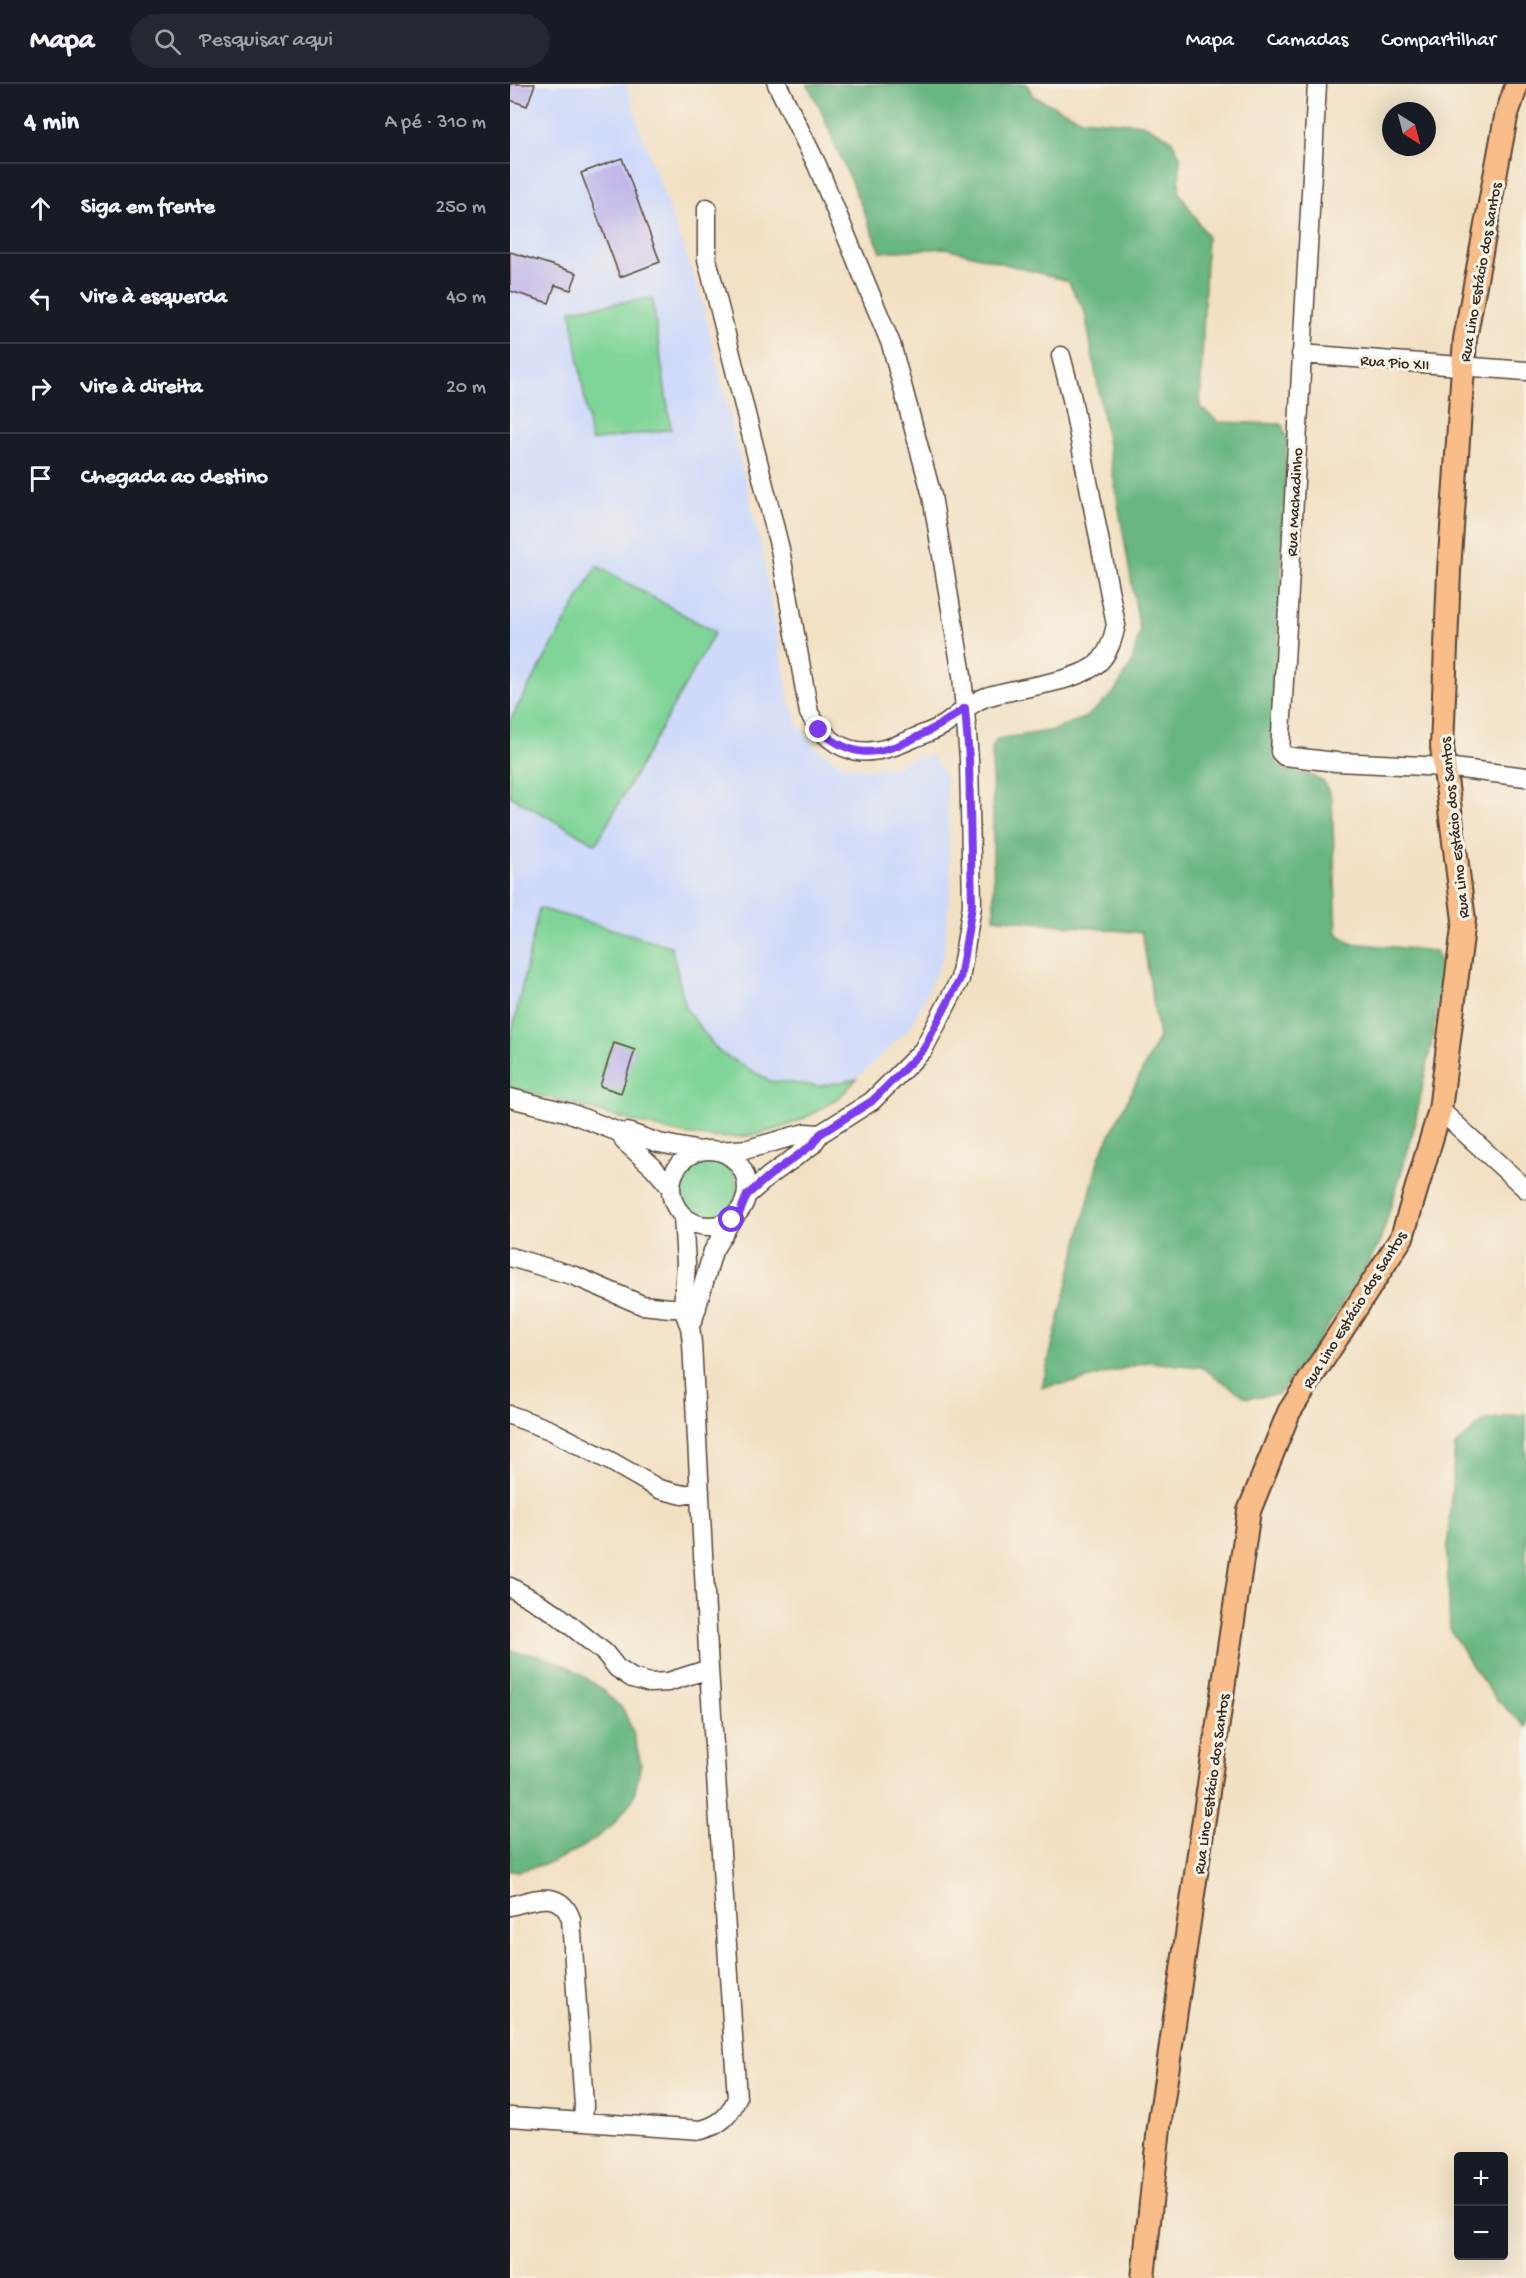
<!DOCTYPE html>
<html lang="pt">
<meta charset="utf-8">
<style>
body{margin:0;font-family:"Gochi Hand",sans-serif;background:#242831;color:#f1f3f6}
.controls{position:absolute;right:18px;bottom:18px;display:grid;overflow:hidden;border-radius:6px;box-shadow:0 6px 24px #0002}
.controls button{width:54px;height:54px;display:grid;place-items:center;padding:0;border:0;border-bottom:2px solid #363941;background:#171b24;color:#f1f3f6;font:30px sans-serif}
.compass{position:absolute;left:872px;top:18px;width:54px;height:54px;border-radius:50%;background:#171b24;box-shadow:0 6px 24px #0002;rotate:144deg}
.stop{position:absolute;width:18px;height:18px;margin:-14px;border:4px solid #7c3aed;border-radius:50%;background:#fff}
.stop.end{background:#7c3aed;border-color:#fff;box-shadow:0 2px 6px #0008}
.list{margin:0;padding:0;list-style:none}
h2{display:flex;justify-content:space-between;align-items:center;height:78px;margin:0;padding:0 24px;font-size:26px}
h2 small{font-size:20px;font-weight:400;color:#9ea1a6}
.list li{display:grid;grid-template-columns:39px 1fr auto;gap:18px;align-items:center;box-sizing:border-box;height:90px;padding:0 24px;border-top:2px solid #363941}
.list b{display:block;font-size:22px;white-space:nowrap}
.list em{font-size:20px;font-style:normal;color:#9ea1a6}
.icon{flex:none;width:33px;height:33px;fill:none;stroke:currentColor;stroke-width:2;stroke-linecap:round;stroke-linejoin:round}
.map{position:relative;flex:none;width:1016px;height:2194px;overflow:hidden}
header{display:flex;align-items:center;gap:36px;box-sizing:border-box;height:84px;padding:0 30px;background:#171b24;border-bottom:2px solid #363941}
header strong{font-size:28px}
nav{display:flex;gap:33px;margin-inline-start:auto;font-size:21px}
.search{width:420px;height:54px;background:#242831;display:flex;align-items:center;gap:15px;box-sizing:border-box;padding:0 21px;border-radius:33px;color:#9ea1a6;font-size:22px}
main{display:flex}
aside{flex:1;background:#171b24}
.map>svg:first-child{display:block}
</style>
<header>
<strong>Mapa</strong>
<div class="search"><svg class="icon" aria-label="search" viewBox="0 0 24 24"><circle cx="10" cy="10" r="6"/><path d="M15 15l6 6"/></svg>Pesquisar aqui</div>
<nav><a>Mapa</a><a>Camadas</a><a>Compartilhar</a></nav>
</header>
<main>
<aside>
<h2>4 min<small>A pé · 310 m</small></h2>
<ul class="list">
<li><svg class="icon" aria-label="ahead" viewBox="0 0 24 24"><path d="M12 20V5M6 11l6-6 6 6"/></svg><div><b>Siga em frente</b></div><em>250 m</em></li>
<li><svg class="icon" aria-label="left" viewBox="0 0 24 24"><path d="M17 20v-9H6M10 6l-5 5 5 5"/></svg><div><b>Vire à esquerda</b></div><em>40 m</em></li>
<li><svg class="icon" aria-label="right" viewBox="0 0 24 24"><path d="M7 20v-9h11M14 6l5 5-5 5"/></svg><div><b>Vire à direita</b></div><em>20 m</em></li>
<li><svg class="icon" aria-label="arrive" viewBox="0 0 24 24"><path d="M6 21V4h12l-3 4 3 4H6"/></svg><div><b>Chegada ao destino</b></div></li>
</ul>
</aside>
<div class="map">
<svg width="1016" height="2194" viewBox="0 0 1016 2194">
<rect width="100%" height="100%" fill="#f7f3e8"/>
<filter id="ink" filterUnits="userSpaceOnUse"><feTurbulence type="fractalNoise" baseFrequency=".0167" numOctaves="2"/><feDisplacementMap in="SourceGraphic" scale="12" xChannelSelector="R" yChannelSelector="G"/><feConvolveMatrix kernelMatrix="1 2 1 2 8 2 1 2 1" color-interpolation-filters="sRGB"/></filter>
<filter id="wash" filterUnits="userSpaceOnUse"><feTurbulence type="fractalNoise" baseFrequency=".008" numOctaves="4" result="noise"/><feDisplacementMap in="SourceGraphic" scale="24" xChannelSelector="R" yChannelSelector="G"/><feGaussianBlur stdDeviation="1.35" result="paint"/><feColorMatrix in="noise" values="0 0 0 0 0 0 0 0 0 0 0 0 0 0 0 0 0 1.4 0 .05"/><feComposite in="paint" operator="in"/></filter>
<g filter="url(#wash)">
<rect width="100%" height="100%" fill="#f2e0c3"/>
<path fill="#cfdafa" d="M0 0H116L131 47 191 213 251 461 279 614 288 641 305 663 328 678 355 685 383 683 409 672 423 673 436 693 441 803 433 874 401 943 346 995 310 1002 260 997 209 968 176 924 161 862 6 938 0 958Z"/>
<path fill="#7fd498" stroke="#5d7f5b" stroke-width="1.5" d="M142 214 161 345 81 357 61 226Z
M87 482 205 548 86 760 0 712V636Z
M29 824 161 862 176 925 209 968 260 997 310 1002 346 995C332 1013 324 1017 304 1029 226 1073 162 1049 84 1026 56 1018 28 1011 0 1003V958Z
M171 1104a28 28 0 1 1 56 0a28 28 0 1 1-56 0Z"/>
<path fill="#67b680" stroke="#51704f" stroke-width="1.5" d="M297 0H517L523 12 571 35 633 40 661 55 670 72 669 108 697 152 690 323 709 338 772 340 777 355 763 674 774 686 800 691 814 698 822 715 827 849 840 859 925 867 933 884 923 952 902 1053 869 1161 809 1256 769 1310 737 1314 691 1283 637 1278 566 1298 532 1303 589 1073 649 953 632 849 484 834 482 664 487 655 544 646 576 633 603 610 621 581 630 547 575 228 558 197 436 164 371 168 309 22Z
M1016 1330V1643L986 1615 961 1580 940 1545 937 1471 945 1362 975 1336Z
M0 1567 28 1571 61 1584 89 1603 113 1625 123 1648 131 1680 123 1715 102 1742 73 1763 42 1778 9 1787H0Z"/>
<g id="blocks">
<path fill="#bdb3e9" d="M0 0H25L17 22 0 16Z
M112 74 150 178 110 193 71 89Z
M0 168 67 189 61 206 45 201 39 219 0 207Z
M104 959 125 966 111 1009 90 1002Z"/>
</g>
</g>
<g filter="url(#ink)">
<use href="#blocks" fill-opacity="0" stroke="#564537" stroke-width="1.5"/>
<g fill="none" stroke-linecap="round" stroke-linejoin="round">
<defs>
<path id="minor" d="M807 0 770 668 774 672 826 678 935 683 1016 693
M197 124V175L270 465 299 629C326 675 360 675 404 654 414 650 425 646 434 641 448 632 459 619 476 613 506 603 573 599 592 575 600 565 603 554 606 541L561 310 551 272
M791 270 1016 287
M0 1014 60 1029 111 1049 117 1048 149 1059 190 1067
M930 1026 1016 1105
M111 1049 114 1057 143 1083 161 1104
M161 1104a38 38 0 1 1 76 0a38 38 0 1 1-76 0Z
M209 1067 238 1065 295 1049 310 1050
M237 1111 259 1092 302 1061 310 1050 362 1017 413 966 450 895 462 822 459 675 452 591 422 412 381 260 307 81 267 0
M0 1173 65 1192 132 1221 160 1224H187
M183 1236 203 1167 222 1135
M0 1331 40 1346 102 1378 149 1405 173 1411 190 1408
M0 1503 44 1528 95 1569 107 1584 122 1594 140 1599 158 1598 199 1585
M0 1822C24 1816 50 1804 61 1835L74 2021 73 2037
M0 2033 191 2046C210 2041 220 2032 227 2014L199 1585 182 1259 180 1243 173 1225 176 1179 173 1132"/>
<path id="major" d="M633 2194 649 2043 739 1427 779 1328 892 1153 930 1026 954 836 932 663 939 487 955 255 996 33 1007 0"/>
</defs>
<use href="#minor" stroke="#564537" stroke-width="21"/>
<use href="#major" stroke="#564537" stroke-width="26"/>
<use href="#minor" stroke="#fff" stroke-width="18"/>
<use href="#major" stroke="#f8bd89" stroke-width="22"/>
</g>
</g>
<g fill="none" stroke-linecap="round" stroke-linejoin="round" filter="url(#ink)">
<path stroke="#7c3aed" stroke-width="8" d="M222 1136 230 1128 237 1111 259 1092 302 1061 310 1050 362 1017 413 966 450 895 462 822 459 675 455 624C438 637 422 646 403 655 365 673 342 674 309 646"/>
</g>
<g text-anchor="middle" stroke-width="6" stroke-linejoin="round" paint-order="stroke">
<g font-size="16" fill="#3b2a1e" stroke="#f7f3e8">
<text transform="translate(969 188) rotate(-80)" y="6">Rua Lino Estácio dos Santos</text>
<text transform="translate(885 277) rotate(4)" y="6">Rua Pio XII</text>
<text transform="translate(783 418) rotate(-87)" y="6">Rua Machadinho</text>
<text transform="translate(943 744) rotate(-96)" y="6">Rua Lino Estácio dos Santos</text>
<text transform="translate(843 1225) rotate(-58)" y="6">Rua Lino Estácio dos Santos</text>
<text transform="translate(700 1700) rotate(-82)" y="6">Rua Lino Estácio dos Santos</text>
</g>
</g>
</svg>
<div class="controls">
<button>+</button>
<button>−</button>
</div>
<svg class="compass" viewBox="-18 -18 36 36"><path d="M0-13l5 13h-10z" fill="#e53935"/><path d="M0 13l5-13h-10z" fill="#9ea1a6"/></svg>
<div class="stop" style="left:222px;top:1136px"></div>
<div class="stop end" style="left:309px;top:646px"></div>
</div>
</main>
